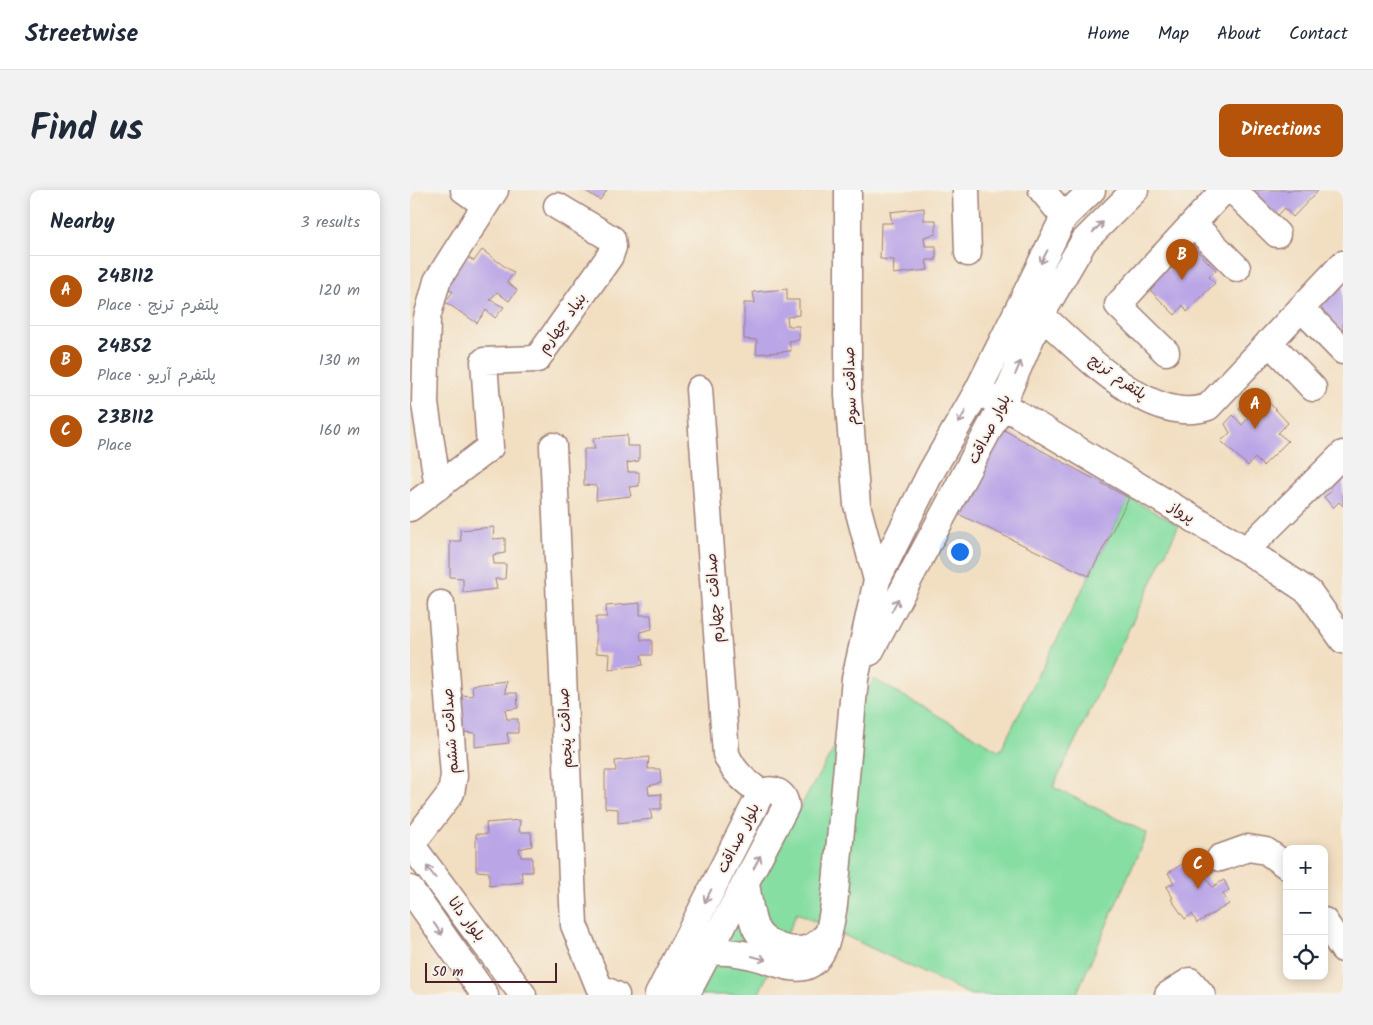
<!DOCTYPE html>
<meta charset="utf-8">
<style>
body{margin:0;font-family:Kalam,"Playpen Sans Arabic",sans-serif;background:#f2f2f3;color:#1f2937}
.controls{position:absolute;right:15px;bottom:15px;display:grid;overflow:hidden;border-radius:10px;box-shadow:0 2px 12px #0003}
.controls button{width:45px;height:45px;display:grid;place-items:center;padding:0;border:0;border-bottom:1px solid #e0e1e3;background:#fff;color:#1f2937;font:25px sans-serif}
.scale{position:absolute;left:15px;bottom:12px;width:132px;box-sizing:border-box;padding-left:5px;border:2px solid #4a1f2b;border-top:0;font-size:14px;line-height:18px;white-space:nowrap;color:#4a1f2b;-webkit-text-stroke:4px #f7f3e8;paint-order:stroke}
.you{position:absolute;left:549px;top:361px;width:18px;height:18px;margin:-12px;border:4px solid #fff;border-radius:50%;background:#1a73e8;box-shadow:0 0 0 8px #1a73e833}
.badge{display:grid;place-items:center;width:32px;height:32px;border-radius:50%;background:#b45309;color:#fff;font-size:16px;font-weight:700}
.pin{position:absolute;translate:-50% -41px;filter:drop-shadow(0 1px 2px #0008)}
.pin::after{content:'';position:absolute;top:26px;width:18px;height:15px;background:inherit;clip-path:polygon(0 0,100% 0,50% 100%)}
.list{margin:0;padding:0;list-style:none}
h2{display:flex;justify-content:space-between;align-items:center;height:65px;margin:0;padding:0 20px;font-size:21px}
h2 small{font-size:16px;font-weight:400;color:#747a83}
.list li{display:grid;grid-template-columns:32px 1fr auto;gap:15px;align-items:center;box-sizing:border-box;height:70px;padding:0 20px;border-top:1px solid #e0e1e3}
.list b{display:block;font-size:19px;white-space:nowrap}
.list p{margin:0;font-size:16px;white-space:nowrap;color:#747a83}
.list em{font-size:16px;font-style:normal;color:#747a83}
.icon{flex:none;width:28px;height:28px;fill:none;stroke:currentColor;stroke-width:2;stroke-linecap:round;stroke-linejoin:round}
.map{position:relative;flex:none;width:933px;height:805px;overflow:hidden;border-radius:10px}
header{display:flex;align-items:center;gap:30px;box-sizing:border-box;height:70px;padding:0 25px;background:#fff;border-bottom:1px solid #e0e1e3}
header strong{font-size:24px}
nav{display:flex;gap:28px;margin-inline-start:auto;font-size:18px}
.intro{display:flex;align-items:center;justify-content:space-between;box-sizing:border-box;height:120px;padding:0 30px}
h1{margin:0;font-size:35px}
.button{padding:12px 22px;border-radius:10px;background:#b45309;color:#fff;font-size:18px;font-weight:700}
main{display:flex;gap:30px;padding:0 30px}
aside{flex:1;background:#fff;border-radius:10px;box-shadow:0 2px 12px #0003}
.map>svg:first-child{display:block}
</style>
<header>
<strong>Streetwise</strong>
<nav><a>Home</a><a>Map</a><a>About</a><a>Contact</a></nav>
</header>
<div class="intro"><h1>Find us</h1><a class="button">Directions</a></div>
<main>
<aside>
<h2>Nearby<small>3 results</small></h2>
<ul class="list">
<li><span class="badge">A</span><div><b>Z4B112</b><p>Place · پلتفرم ترنج</p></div><em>120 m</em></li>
<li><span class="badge">B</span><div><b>Z4B52</b><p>Place · پلتفرم آریو</p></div><em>130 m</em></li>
<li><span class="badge">C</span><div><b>Z3B112</b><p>Place</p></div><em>160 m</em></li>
</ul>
</aside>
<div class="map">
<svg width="933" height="805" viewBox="0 0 933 805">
<rect width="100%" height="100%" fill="#f7f3e8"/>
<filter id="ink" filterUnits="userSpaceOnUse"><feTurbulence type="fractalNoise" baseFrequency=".02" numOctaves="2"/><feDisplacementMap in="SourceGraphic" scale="10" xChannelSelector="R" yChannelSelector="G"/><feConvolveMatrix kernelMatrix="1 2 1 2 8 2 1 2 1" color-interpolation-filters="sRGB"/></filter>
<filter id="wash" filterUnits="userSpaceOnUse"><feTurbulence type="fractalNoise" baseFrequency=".0096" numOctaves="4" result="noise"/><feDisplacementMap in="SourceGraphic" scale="20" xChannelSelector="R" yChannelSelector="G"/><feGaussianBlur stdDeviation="1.12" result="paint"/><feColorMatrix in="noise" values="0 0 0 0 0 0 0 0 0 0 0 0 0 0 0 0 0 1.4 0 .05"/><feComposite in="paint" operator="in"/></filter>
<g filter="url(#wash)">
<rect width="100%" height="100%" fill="#f2dfc2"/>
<path fill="#86dea3" stroke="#687e67" d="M719 308 769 335 643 597 737 643 666 805H561L387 723 348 805H282L464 489 590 561Z"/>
<g id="blocks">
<path fill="#baa5e7" d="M174 0H197L190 10Z
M842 0H907L908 1 883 27 875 18 867 26 841 1Z
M514 18V30H526V44L514 47 515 56H526V70H516L518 80 483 84 484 70 470 69 471 33H482L480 22Z
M781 55 806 80 799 87 805 93 777 122 773 115 765 125 736 96 751 73 758 81 764 74 760 67 771 65Z
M72 60 104 83 97 92 107 100 99 111 87 102 80 110 94 117 85 128 76 120 67 133 35 112 43 102 32 96 55 66 64 71Z
M933 79V141L931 143 904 118 918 94 926 102 932 95 925 87Z
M377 99V110H389V125L377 127 378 136H389V150L379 151 381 161 346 164 347 150 334 149V113H345L343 102Z
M854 207 878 233 868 243 878 251 853 276 845 268 838 276 811 251 820 243 815 234 823 225 832 235 838 228 829 218 837 210 844 218Z
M592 239 719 308 679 386 548 324Z
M217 245V256H229V271L217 273 218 282H229V296L219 297 221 306 186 310 187 296 174 295V259H185L183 248Z
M933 276V316L929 312 923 318 914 307 922 301 912 289Z
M84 337 83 349 95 348V363L83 365 84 374H96L95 389H85L87 399 53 403V388L40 387V351H51L50 340Z
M230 413V425H241L242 439 230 442 231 450H242V465H231L233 475 199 479 200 464 186 463V427H197L196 416Z
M96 491 95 503H107L108 518 95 520 97 529H108V543H97L99 553 65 557V543L52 542V505L63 506 62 495Z
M239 567 238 579H250L251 593 238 596 239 605 251 604V619H240L242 629 208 633V619L195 618V581H206L205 571Z
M110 630 109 642H121L122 656 109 659 111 667H122V682H111L113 692 79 696V682L66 681V644H77L76 633Z
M788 664 795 676 802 672 807 679 795 686 802 697 814 690 819 700 813 704 819 714 787 733 782 724 775 729 761 709 763 708 756 697 764 693 758 683Z"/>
</g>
</g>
<g filter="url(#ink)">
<use href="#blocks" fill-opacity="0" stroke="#9e7f76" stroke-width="1"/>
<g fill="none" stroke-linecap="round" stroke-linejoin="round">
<defs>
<path id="minor" d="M54 0 75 15
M438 0V205L447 315 467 390
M556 0 558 63
M632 0 654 27
M823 0 867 44
M783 34 827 78
M891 118 933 161
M631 125C670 160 740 237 798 217L933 74
M859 152 903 198
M756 162 708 115 814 0
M289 199 316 564C324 583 335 591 351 603
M579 207 836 360 899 402 933 450
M143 256 164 735 189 797 206 805
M28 297 15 214 17 128 27 91 85 0
M0 318 80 257 74 171 127 169 200 66 203 57 202 49 147 16
M836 360 933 264
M460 462 592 215 631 125 674 51 725 0
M0 653 113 805
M1 655 41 603 44 586 31 414
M810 668 838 658 856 661 877 676
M336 695C339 708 340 725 345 737 353 755 381 764 399 758 406 756 412 749 418 744
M0 699 75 805
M914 731 933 759
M301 762C318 761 333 763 350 768 371 774 396 789 411 763 419 749 421 731 424 715L445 489 467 390 521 282 568 200 654 27 682 0
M248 805 351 603C363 597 374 602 376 616L276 805
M758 805 780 791 792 805"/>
</defs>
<use href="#minor" stroke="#9e7f76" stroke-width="29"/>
<use href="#minor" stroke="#fff" stroke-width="26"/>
</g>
<defs><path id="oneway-shaft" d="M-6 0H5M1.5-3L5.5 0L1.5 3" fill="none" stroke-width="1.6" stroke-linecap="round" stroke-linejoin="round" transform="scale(1.25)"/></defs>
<g stroke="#ae9aa0">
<use href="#oneway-shaft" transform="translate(688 37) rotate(-45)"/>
<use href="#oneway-shaft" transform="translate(634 67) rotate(117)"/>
<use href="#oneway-shaft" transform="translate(608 178) rotate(-67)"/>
<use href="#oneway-shaft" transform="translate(552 227) rotate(120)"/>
<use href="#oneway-shaft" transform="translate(485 415) rotate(-62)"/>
<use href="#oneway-shaft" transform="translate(347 672) rotate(-63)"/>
<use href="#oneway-shaft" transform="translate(21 682) rotate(-127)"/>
<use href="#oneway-shaft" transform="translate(298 706) rotate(117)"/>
<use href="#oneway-shaft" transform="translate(28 739) rotate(55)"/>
<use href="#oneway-shaft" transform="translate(349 768) rotate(16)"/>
</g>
</g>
<g text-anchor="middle" stroke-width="4" stroke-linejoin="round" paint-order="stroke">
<g font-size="15" fill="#4a1f2b" stroke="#f7f3e8">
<text transform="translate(152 133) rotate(-54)" y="5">بنیاد چهارم</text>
<text transform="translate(708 187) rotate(35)" y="5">پلتفرم ترنج</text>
<text transform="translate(440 196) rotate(-92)" y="5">صداقت سوم</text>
<text transform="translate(579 239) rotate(-63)" y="5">بلوار صداقت</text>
<text transform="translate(772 322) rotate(31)" y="5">پرواز</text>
<text transform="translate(304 408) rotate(-94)" y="5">صداقت چهارم</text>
<text transform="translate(155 538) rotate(-93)" y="5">صداقت پنجم</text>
<text transform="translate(40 541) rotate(-94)" y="5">صداقت ششم</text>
<text transform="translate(328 648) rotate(-63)" y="5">بلوار صداقت</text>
<text transform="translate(57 729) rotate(53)" y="5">بلوار دانا</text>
</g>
</g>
</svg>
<div class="controls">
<button>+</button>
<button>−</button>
<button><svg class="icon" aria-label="locate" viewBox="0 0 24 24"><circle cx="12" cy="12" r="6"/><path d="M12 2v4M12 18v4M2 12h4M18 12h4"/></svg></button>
</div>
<div class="scale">50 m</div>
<div class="you"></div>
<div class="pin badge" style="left:845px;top:239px">A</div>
<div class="pin badge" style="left:772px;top:90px">B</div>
<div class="pin badge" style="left:788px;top:699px">C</div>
</div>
</main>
